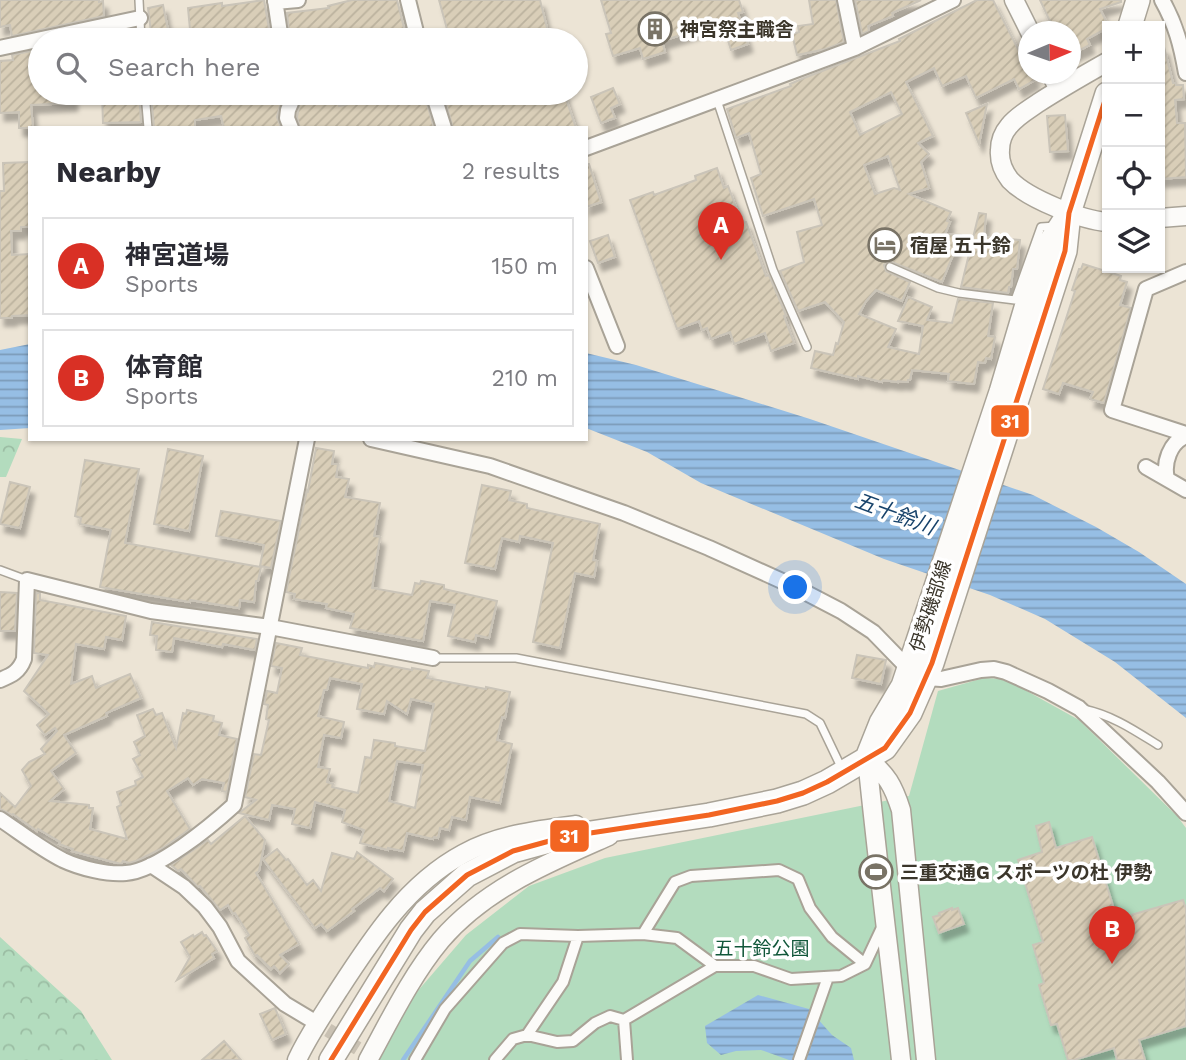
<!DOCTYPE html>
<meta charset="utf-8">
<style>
body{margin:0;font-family:"Work Sans","Noto Sans JP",sans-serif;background:#f7f7f7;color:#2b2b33}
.controls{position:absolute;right:21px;top:21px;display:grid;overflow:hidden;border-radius:0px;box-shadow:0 2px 5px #0004}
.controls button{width:63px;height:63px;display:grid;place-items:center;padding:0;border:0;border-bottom:2px solid #e1e1e2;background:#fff;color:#2b2b33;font:35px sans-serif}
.compass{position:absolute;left:1018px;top:21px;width:63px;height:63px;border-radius:50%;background:#fff;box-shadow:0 2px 5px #0004;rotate:88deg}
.you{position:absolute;left:796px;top:588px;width:24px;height:24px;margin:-18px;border:5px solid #fff;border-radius:50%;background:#1a73e8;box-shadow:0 0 0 10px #1a73e833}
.badge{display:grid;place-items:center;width:46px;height:46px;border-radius:50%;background:#d93025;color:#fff;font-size:23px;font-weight:700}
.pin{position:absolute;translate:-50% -58px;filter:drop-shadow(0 2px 4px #0008)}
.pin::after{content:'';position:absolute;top:37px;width:24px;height:21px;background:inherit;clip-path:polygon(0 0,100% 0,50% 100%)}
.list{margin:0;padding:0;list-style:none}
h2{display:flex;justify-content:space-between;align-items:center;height:91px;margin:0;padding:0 28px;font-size:30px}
h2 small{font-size:23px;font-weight:400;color:#7c7c81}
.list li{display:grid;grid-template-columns:46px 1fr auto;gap:21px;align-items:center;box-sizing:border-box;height:98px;margin:0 14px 14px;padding:0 14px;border:2px solid #e1e1e2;border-radius:0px}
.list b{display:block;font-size:26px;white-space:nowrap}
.list p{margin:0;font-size:23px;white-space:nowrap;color:#7c7c81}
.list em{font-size:23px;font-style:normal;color:#7c7c81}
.icon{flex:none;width:38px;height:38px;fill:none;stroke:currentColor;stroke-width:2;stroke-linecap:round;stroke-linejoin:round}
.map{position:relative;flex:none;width:1186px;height:1060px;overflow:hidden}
.search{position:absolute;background:#fff;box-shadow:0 2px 5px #0004;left:28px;top:28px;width:560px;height:77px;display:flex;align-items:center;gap:18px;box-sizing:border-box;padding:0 24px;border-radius:38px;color:#7c7c81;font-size:26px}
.panel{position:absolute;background:#fff;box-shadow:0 2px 5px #0004;left:28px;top:126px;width:560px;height:315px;border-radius:0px}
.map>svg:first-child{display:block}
</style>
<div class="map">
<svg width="1186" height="1060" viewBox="0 0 1186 1060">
<defs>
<pattern id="forest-crowns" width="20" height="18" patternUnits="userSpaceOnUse" patternTransform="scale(1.75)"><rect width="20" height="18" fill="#b3dcbe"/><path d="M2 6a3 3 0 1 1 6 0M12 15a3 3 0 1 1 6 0" fill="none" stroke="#9bbda3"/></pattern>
<pattern id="water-rules" width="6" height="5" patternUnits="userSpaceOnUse" patternTransform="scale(1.75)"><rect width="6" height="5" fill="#96bee4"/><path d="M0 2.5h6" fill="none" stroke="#7c9bb9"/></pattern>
<pattern id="building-hatch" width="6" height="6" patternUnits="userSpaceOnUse" patternTransform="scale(1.75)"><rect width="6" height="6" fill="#d9ceb8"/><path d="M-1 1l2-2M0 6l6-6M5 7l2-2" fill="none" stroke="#bbb29e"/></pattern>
<filter id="shadow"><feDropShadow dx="4.5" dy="8" stdDeviation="2" flood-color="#0004"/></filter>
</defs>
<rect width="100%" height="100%" fill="#ece4d5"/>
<path fill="url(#forest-crowns)" d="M0 437 22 439 6 477H0Z
M0 937 81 1011 112 1060H0Z"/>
<path fill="#b3dcbe" d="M984 678 1005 679 1079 720 1177 816 1186 828V1060H378L416 993 466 935 529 886 605 858 909 796 938 691Z"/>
<path fill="url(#water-rules)" d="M30 344V428L0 430V350Z
M586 353 636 365 810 419 1033 495 1096 527 1139 552 1186 584V718L1115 662 1045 619 990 595 884 559 701 483 647 452 586 428Z
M758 995 809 1009 832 1035 851 1048 854 1060H789L761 1050 736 1051 721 1055 707 1043 705 1026Z"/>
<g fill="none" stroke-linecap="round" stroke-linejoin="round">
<path stroke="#96bee4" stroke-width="4.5" d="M403 1060 470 961 498 937"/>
</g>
<path fill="url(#building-hatch)" stroke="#cac4b8" stroke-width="2" fill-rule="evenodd" filter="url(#shadow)" d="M0 0H99V2L103 1 104 16 12 36 10 25 0 27Z
M264 0 271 40H191L188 8 222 3V6Z
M352 0H397L407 40H290L287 13 329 8 328 6Z
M439 0H540L550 40H450Z
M601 0H739L743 12 738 13 748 44 731 50 722 22 662 41 665 52 643 59 640 48 613 56 606 34 611 33Z
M809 0H836L844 42 826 49 797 55 792 34 799 32 798 26 813 24Z
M855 0H921L892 13 893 16 868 26 869 31 862 34Z
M977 0H993L1019 51 1020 50 1028 67V74H1032L1035 80 1019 89 1014 79 976 98 966 76 942 86 934 68 906 82 933 136 918 143 929 154 921 162 929 188 909 194 951 212 947 221 950 222 945 234 961 235 942 282 889 261 884 265 886 271 910 282 902 301 876 290 866 301 859 314 896 329 888 347 919 354 923 326 898 321 908 297 932 307 927 320 952 323 958 299 993 303 988 336 995 337 991 359 986 358 985 363 978 362 974 384 948 381 949 374 912 370 910 380H908V382L898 381V382L883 380 882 382 858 376V379L811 368 815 351 833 355 836 343 838 344 844 322 825 302 798 311 780 271 804 262 797 232 822 225 814 199 763 216 751 178 761 174 749 133 736 138 727 109 791 86 790 84 804 78 900 41 899 39ZM891 92 902 114 860 135 850 112ZM888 156 900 190 894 188 875 194 864 165Z
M1040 0H1121V2L1100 9 1108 25 1104 27 1105 29 1087 39 1090 45 1070 55V32H1055Z
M163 5 170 40H152L148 8Z
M1164 47 1173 83H1176V85H1183L1184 99 1175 100 1177 123H1185L1186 177 1160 179V159H1162L1160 138V48Z
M40 49V93H73V103L31 105 33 128H19V112L0 113V61L13 60 12 55Z
M613 88 620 104 611 108 615 118 601 123 591 97Z
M102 93H139L141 122 103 123Z
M151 93H180L181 101 197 98 196 93H280L281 102 277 117 281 128H224L221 116 195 120V128H154Z
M299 93H337L339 106 391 96 390 93H424L434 128H300L297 117 300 102Z
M443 93H564L576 128H453Z
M987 104 979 144 966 113Z
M1065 115 1068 151 1050 152 1047 116Z
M30 162V227H21V231H11L12 255 30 254V315L12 316V318H0V191H4L3 163Z
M586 164H589L601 202 586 207Z
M717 168 724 188 728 186 742 223 746 222 766 276 769 275 786 315 784 316 794 343 771 351 765 333 734 344 730 332 711 339 707 328 702 330 699 321 677 329 630 200 653 192 654 195 696 180 695 176Z
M979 213 986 214 984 237 1020 240 1017 269H1013L1011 287H1009L1008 293 961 287Z
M608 235 615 257 598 263 590 241Z
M1083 264 1121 276 1120 280 1127 282 1120 305 1131 308 1104 403 1090 399 1093 392 1063 383 1059 394 1043 389 1075 291 1072 290 1079 269H1081Z
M316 448 334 451 332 464H338L336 477 349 479 345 497 380 503 374 536 380 537 372 588 412 595 415 583 420 584 421 581 444 585V589L497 601 489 638 476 635 475 642 448 636 455 605 430 601 423 641 350 628 354 614 326 608 327 604 294 599 295 594 286 592 307 490 308 491Z
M168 449 203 456 189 531 154 524Z
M85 460 139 469 125 543 261 567 258 581H256L254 602 240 600 239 608 190 600V602L100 587 111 530 80 524 81 518 75 516Z
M10 482 30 487 20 528 0 524Z
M482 485 511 491 509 500 527 504V508L600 524 593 560 597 561 594 577 575 573 560 648 533 642 553 543 520 536 519 542 502 538 495 569 465 563Z
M221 511 281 521 271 568 260 566 264 545 216 536Z
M0 592 17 593 15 631H0Z
M36 593H40V600L126 616 122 640 106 637 104 649 76 644 71 684 92 676 96 688 130 674 141 698 106 713 107 716 64 735 76 753 51 771 64 789 50 801 89 805V808H93L90 829 127 839 117 807 121 805 117 792 136 785 135 781 143 777 133 759 140 755 134 742 145 736 137 715 153 709 156 715 162 713 176 748 183 713 186 714 187 710 214 716 213 721 222 723 219 735 237 739 227 792 222 791 224 783 202 779 193 785 188 778 167 791 190 829 163 848 136 861 129 863 123 861 121 864 72 851 73 849 59 844 60 842 38 829 37 831 13 814 12 815 0 809V793L15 807 31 786 22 770 29 762 45 754 41 749 57 731 55 728 45 735 37 725 49 714 24 691 48 655 34 653Z
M152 622 257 639 255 650 223 644 222 647 174 638 172 652 156 650 157 636 150 635Z
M276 643 302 648 300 655 368 668V665L374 667 375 663 412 670V668L429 671 427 678 486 689V687L510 692 505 718 502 717 497 740 512 744 500 803 470 797 466 820 452 817 449 830 440 828 438 838 434 837 433 839 407 833 403 851 388 848V850L360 843 364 830 342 822 345 810 315 802 310 828 292 824 295 809 272 805 269 820 239 813 256 800 245 797 254 754 261 755 269 720 266 719 268 705 264 704 267 691 277 693 282 668 271 666ZM330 678 362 684 357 709 384 714 387 701 407 714 411 699 434 704 425 751 395 746V743L374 740 371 758 365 757 358 793 332 787 333 784 327 782 330 769 318 767 324 735 341 738 344 722 318 716 324 690H327ZM397 761 423 765 415 808 389 801Z
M857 655 886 660 881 684 852 678Z
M245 816 265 840 259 871 256 873 299 944 280 955 289 964 280 973 274 966 271 969 257 955 255 956 245 938 249 935 235 913 233 914 228 905 220 910 200 886 198 887 181 869 178 871 171 865 208 840 211 844Z
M1049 822 1056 848 1092 837 1117 919 1183 900 1186 909V1026L1139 1040 1145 1060H1117L1114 1048 1074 1060H1068L1057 1024 1051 1025 1039 985 1044 983 1033 945 1043 942 1018 860 1042 852 1036 826Z
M277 849 286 860 288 859 307 885 313 880 321 891 332 853 354 859 357 852 393 879 384 891 380 888 352 909 354 911 327 931 321 924 315 928 263 859Z
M952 908V910L958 908 964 924 939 933 933 917 940 915 939 913Z
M202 932 204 936 206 935 217 951 212 954 214 958 177 980 190 957 181 942 193 935 194 937Z
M275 1008 286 1034 272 1040 260 1014Z
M224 1041 241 1060H202Z"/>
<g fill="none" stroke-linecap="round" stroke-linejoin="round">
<path stroke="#c9c1b3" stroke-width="14" stroke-dasharray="14 7" stroke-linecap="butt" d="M310 1019 375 1059"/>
<defs>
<path id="service" d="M139 0 141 40
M145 93 148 128
M717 100 773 270 807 347
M890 267 938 288 959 293 1015 300 1041 227 1056 226
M0 570 27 580
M433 658H516L806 714 820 723 842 769
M1083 709C1112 715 1134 730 1158 745"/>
<path id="pedestrian" d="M643 934 677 938 715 966
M527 1035 563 982 578 936
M415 1060 445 1009 503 943 520 934 578 936 643 934 675 882 691 876 779 870 798 879 810 908 832 937 865 964
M495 1060 513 1039 527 1035 557 1042 573 1041 595 1023 610 1016 624 1020
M627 1060 624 1020 715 966H754L791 979 841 976 865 964 881 930 887 928
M799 1060 828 977"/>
<path id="minor" d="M275 0 281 40
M408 0 418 40
M845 0 855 48
M1162 0C1176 25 1181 45 1186 73
M275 2 298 0
M0 48 140 18
M289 93 291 103 288 110 287 118 291 128
M433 93 444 128
M586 148 855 48 953 0
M586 268 617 346
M1186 272 1146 289 1112 410 1186 434
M371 439 490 466 624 513 709 548 793 586 841 611 873 632 909 669
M1146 467 1186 490
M1167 479C1163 463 1170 442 1186 436
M926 678 941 679 981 670 994 669 1006 672 1048 691 1079 708 1158 782 1186 813
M0 680C12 675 19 672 24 659L27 580 151 611 270 627 433 658
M0 819C21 833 41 849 63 860 80 868 108 875 126 873 157 871 211 826 234 805L307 439
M151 865 184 887 205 907 220 927 238 961 285 1004 310 1019"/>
<path id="tertiary" d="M1014 0 1030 32
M1107 62C1084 75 1061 88 1038 103 1028 110 1017 116 1009 126 1003 133 1000 141 1000 150 999 162 1003 171 1010 180 1028 199 1082 220 1107 222
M1051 74 1059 90
M1160 218 1186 216
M867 758C887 775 893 785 901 810L926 1060
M867 758C877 859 890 959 901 1060
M297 1060C308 1036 324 1013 338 991 371 940 407 884 463 854 497 835 538 830 576 825
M368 1060C390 1020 411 976 441 940 486 888 548 863 609 836"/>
<path id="primary" d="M1130 26 1138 0
M867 758 881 723 903 686 1001 392 1028 301 1047 247 1066 218
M331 1060 411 930 425 912 467 875 513 851 564 837 709 815 777 801 803 793 827 782 885 748 910 713 932 663 1065 251 1069 213 1107 94"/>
</defs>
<use href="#service" stroke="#a9a397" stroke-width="10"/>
<use href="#pedestrian" stroke="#a9a397" stroke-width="14"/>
<use href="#minor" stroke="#a9a397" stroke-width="18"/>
<use href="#tertiary" stroke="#a9a397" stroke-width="21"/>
<use href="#primary" stroke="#a9a397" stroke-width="26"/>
<use href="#service" stroke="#fcfbf9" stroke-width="7"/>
<use href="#pedestrian" stroke="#fcfbf9" stroke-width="10"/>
<use href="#minor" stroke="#fcfbf9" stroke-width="14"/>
<use href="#tertiary" stroke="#fcfbf9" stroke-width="18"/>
<use href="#primary" stroke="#fcfbf9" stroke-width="23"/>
<defs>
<path id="bus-1" d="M331 1060 411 930 425 912 467 875 513 851 564 837 709 815 777 801 803 793 827 782 885 748 910 713 932 663 1065 251 1069 213 1107 94"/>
</defs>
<use href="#bus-1" stroke="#fff" stroke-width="10"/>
<use href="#bus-1" stroke="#f26522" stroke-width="5"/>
</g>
<defs>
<symbol id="building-ring" viewBox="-11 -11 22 22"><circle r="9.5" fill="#fff" stroke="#797366" stroke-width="1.5"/><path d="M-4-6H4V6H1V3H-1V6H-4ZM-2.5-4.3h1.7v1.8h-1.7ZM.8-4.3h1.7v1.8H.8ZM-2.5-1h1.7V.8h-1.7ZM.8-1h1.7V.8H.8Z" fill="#797366"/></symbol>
<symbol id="hotel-ring" viewBox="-11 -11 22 22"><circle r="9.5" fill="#fff" stroke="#797366" stroke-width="1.5"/><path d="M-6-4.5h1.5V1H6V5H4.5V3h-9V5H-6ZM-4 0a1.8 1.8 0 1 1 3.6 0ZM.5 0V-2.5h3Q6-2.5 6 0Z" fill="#797366"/></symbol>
<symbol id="stadium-ring" viewBox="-11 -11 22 22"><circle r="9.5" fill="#fff" stroke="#797366" stroke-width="1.5"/><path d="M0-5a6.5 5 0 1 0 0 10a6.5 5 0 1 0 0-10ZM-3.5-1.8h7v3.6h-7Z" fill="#797366"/></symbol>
</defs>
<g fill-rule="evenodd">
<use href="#building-ring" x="636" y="10" width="38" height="38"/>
<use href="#hotel-ring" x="866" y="226" width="38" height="38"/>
<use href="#stadium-ring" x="857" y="853" width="38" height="38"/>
</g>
<g text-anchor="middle" stroke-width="7" stroke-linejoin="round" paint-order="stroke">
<g font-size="19" font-weight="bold" fill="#3b362b" stroke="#fff" text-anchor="start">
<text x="680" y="36">神宮祭主職舎</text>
<text x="910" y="252">宿屋 五十鈴</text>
<text x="900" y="879">三重交通G スポーツの杜 伊勢</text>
</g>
<g font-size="19" fill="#3b362b" stroke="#fff">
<text transform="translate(930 606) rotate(-72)" y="7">伊勢磯部線</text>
</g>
<g font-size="19" fill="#11573a" stroke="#fff">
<text x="762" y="955">五十鈴公園</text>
</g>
<g font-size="21" font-style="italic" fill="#18436b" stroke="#fff">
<text transform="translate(895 514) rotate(20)" y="7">五十鈴川</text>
</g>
</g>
<g stroke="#fff" stroke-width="2.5">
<rect x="990" y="404" width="40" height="34" rx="7" fill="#f26522"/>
<rect x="549" y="819" width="41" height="34" rx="7" fill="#f26522"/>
</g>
<g font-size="19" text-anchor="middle" font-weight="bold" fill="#fff">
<text x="1010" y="428">31</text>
<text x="569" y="843">31</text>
</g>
</svg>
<div class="controls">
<button>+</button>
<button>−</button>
<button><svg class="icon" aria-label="locate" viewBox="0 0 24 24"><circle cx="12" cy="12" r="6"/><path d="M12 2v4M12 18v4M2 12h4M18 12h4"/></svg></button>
<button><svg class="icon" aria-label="layers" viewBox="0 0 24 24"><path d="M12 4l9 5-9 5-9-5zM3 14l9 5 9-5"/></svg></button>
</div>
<svg class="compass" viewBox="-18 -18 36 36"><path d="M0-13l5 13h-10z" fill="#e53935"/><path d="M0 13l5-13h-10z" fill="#7c7c81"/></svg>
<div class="you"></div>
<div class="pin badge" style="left:721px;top:260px">A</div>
<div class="pin badge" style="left:1112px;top:964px">B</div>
<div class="search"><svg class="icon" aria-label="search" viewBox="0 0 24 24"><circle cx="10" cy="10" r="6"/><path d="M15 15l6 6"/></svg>Search here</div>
<section class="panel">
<h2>Nearby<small>2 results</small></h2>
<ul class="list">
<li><span class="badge">A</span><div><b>神宮道場</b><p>Sports</p></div><em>150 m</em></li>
<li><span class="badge">B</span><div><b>体育館</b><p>Sports</p></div><em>210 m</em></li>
</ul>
</section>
</div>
